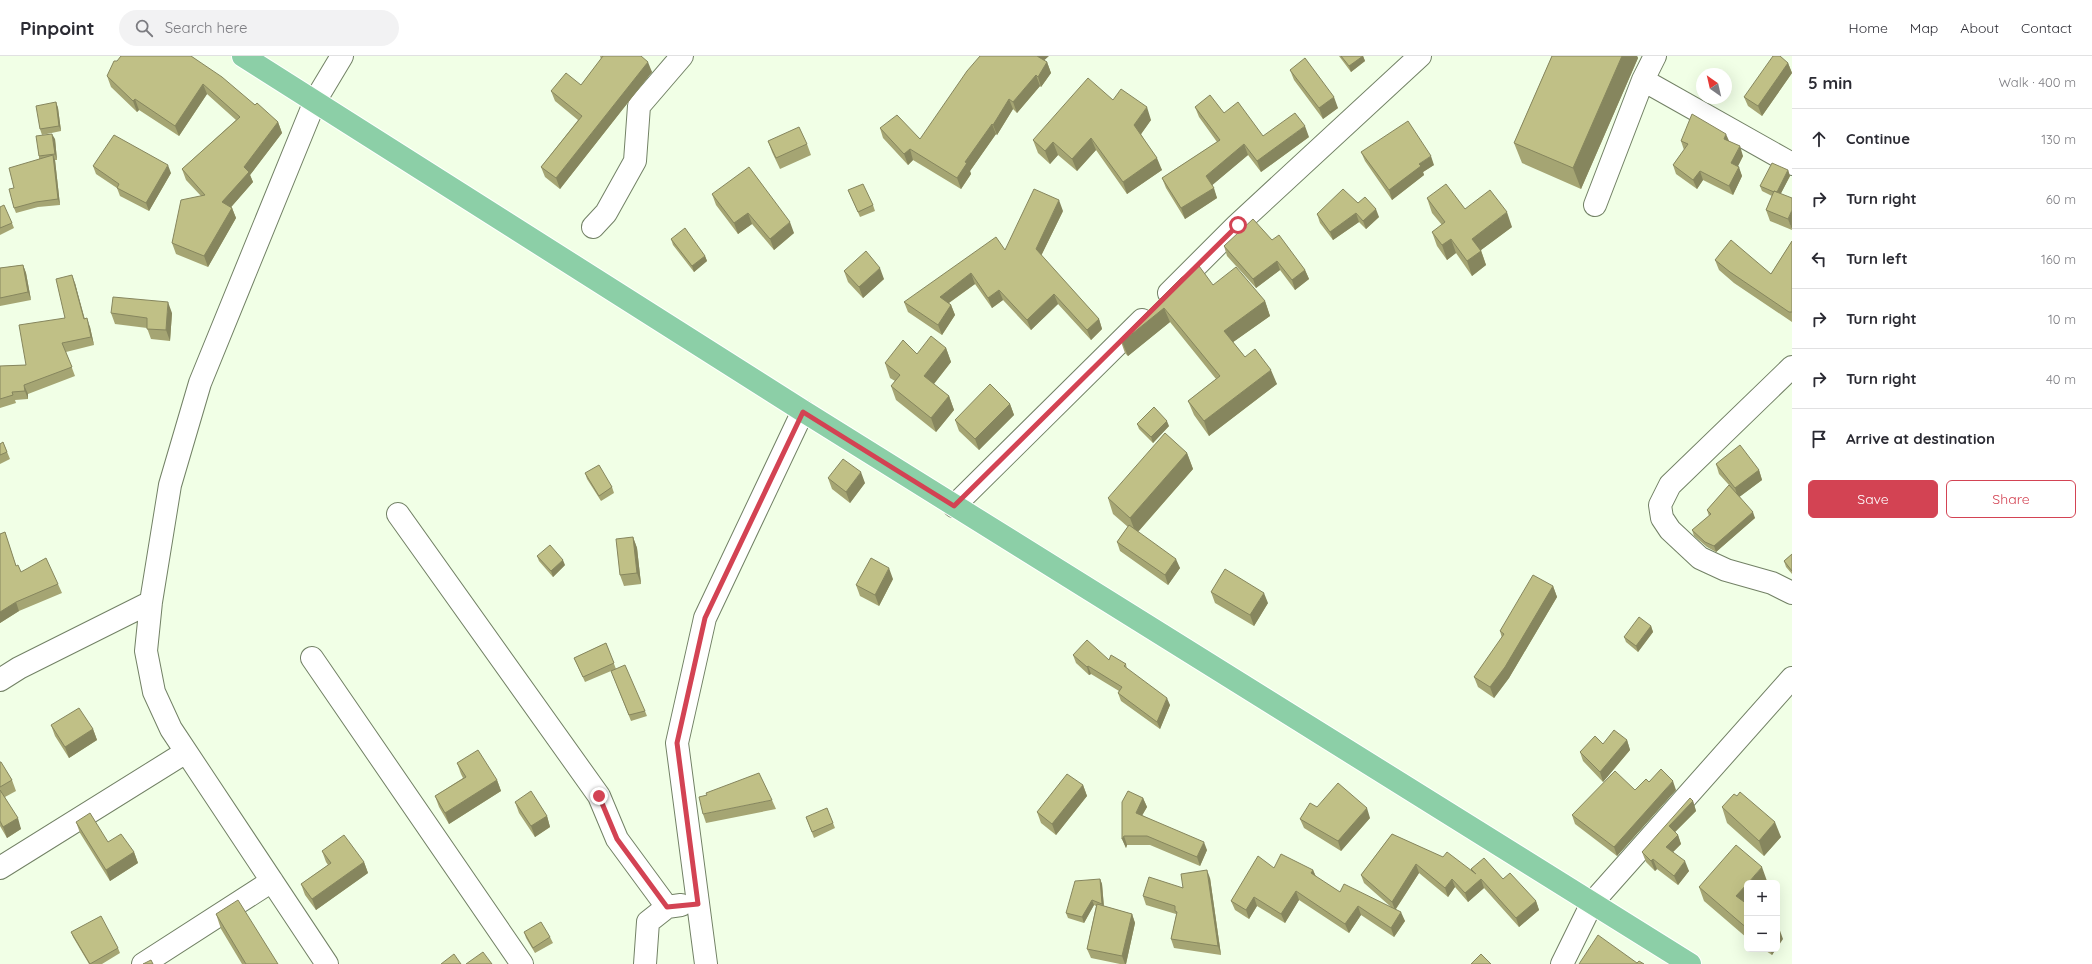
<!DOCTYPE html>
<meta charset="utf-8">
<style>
body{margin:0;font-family:Quicksand,sans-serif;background:#f2f2f3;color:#2b2b33}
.controls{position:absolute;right:12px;bottom:12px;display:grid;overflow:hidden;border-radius:6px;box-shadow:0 4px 16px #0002}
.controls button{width:36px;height:36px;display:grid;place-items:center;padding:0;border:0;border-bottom:1px solid #e1e1e2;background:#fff;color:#2b2b33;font:20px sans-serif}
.compass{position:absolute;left:1696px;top:12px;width:36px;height:36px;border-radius:50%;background:#fff;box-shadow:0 4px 16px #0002;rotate:326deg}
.stop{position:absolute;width:12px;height:12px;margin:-9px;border:3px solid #d34353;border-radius:50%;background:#fff}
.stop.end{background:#d34353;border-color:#fff;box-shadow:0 1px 4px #0008}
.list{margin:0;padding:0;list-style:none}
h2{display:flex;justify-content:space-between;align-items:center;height:52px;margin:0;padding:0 16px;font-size:17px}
h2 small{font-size:13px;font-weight:400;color:#7c7c81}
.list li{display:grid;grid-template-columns:26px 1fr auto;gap:12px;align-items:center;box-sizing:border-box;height:60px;padding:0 16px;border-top:1px solid #e1e1e2}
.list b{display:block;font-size:15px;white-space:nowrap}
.list em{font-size:13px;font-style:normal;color:#7c7c81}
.actions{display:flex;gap:8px;padding:12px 16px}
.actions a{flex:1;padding:9px 0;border:1px solid #d34353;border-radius:6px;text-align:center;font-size:14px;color:#d34353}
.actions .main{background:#d34353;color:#fff}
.icon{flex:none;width:22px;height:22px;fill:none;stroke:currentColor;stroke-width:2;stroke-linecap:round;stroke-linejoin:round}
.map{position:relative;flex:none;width:1792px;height:908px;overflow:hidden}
header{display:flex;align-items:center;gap:24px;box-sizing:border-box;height:56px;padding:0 20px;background:#fff;border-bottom:1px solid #e1e1e2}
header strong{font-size:19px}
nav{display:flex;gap:22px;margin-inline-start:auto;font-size:14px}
.search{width:280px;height:36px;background:#f2f2f3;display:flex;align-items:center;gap:10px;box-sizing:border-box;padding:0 14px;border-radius:22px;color:#7c7c81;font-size:15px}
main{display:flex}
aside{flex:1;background:#fff}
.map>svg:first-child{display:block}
</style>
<header>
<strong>Pinpoint</strong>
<div class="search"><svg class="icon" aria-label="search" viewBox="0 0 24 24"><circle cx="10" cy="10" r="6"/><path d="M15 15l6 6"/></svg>Search here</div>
<nav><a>Home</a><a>Map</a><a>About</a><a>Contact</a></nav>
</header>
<main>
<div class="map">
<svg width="1792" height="908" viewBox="0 0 1792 908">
<rect width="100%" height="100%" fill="#f1ffe6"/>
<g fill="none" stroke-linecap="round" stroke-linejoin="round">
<defs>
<path id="minor" d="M1643 24 1792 108
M1595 149 1643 24 1655 0
M593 171 606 157 635 105 639 50 682 0
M1169 237 1237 169 1420 0
M1792 311 1670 429 1660 449 1662 462 1670 474 1700 502 1726 514 1772 527 1792 537
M954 450 1142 264
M398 458 599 740 617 783 667 851
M312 602 522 908
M0 624 19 612 151 546
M0 812 186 696
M143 908 272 825
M327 908 171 673 154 636 146 595 151 546 170 429 200 327 315 45 342 0
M645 908 648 866 667 851 681 849
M706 908 677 687 705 562 803 355
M1562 908 1592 847 1792 622"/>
<path id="major" d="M243 0 803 355 1690 908"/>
</defs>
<use href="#minor" stroke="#728165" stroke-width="24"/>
<use href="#major" stroke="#fff" stroke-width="24"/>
<use href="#minor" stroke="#fff" stroke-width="22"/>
<use href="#major" stroke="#8ccfa7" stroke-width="22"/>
</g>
<path fill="#a5a573" d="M191 0 255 49 278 66 282 77 250 119 253 126 231 151 232 152 236 162 208 211 176 198 172 187 201 140 186 124 182 113 236 64 207 38 179 80 139 54 137 56 111 31 107 20 117 5Z
M600 0H641L652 16 560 133 545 121 541 111 578 64 555 45 551 35 581 29 601 3Z
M1339 0H1363L1365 5 1351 16Z
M1552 0H1637L1638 2 1581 133 1522 107 1514 87Z
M1044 4 1047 6 1051 17 1041 31 1040 30 1017 57 1013 53 997 79 996 78 970 115 971 118 961 133 913 104 908 109 883 82 880 72 920 83Z
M1788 7 1792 17 1762 60 1748 50 1744 41Z
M1290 14 1338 52 1323 63 1294 24Z
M1113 44 1151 64 1141 78 1162 114 1127 138 1096 94 1077 115 1058 99 1050 108 1038 97 1033 84Z
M56 46 58 52 61 75 42 79 40 73Z
M1195 51 1224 57 1263 80 1309 81 1261 116 1248 99 1212 129 1217 142 1185 163 1166 132 1162 122 1217 86 1199 61Z
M55 83 57 104H55L60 149 38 151 16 157 14 152V132L39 103V100Z
M768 85 807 88 811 99 780 113 772 96Z
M1681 85H1729L1743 100 1738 110 1742 120 1733 139 1703 124 1697 133 1676 118 1673 109 1684 94Z
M1361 96 1434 109 1423 116 1424 119 1392 144 1365 105Z
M93 110 171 117 149 155 120 140 117 132 96 118Z
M1788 114 1790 120 1781 137 1792 174 1770 165 1766 154 1772 140 1762 135 1760 130Z
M848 134 873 149 875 155 860 161Z
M712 138 794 177 774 194 752 168 738 178 716 149Z
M1427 142 1465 153 1512 171 1481 194 1486 209 1472 220 1456 197 1447 204 1437 190 1432 176 1442 169 1432 157Z
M1358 147 1379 161 1366 173 1359 166 1333 184 1320 167 1317 158Z
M0 151 12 167 14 172 0 179Z
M1063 155 1041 200 1099 263 1102 273 1091 284 1058 248 1031 274 1003 244 992 252 975 228 949 247 951 249 955 259 942 279 908 256 904 246 1005 194Z
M671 183 705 200 707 205 694 216 673 189Z
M1272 184 1305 214 1309 223 1295 234 1280 214 1256 232 1227 200 1224 190Z
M1792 185V266L1734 227 1719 214 1715 204 1771 218Z
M23 209 26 217 31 244 0 250V212Z
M844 215 884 223 863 242 848 226Z
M1181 222 1213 229 1265 245 1270 260 1233 286 1245 301 1277 328 1209 380 1194 359 1188 345 1216 323 1170 266 1128 300 1125 297 1120 283Z
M75 227 84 263 90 271 94 289 66 296 75 320 28 338V343L15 344 16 347 0 352V310L26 309 65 262Z
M111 257H172L170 285 151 283 147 272 115 268Z
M946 292 951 306 934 328 949 340 954 354 936 376 896 344 891 330 895 325 890 322 885 307 917 298Z
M1010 348 1014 359 979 394 959 375 955 364Z
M1137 368 1169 370 1153 387 1139 373Z
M3 386 10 403 0 408V388Z
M1187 397 1193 413 1138 476 1180 512 1168 529 1120 495 1117 486 1128 471 1113 458 1108 442Z
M1716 408 1759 414 1762 424 1739 441 1755 462 1716 496 1707 491 1694 480 1692 474 1709 460 1707 454 1729 429 1719 418Z
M585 417 612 431 614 437 601 445 587 423Z
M828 422 865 427 850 447 832 433Z
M5 476 16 510 21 516 58 528 62 537 19 555 0 567V478Z
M633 481 637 492 641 528 624 530 620 519Z
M1792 498V518L1786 511 1784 505Z
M537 500 565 509 553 521 539 505Z
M893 523 879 550 860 540 856 529Z
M1553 530 1557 541 1509 622 1494 642 1478 631 1474 621 1502 582 1500 575Z
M1211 536 1268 547 1254 570 1215 547Z
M1651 570 1653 576 1638 596 1626 586 1624 581Z
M606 587 616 613 645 655 647 660 631 665 611 615 585 626 574 602Z
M1073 599 1109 604 1126 608 1127 613 1170 649 1160 673 1121 645 1118 637 1119 635 1091 618 1089 619 1076 607Z
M51 669 93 673 97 684 69 702 55 680Z
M1627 684 1630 694 1603 726 1583 705 1580 696Z
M0 706 12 724 16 735 5 741 21 773 7 782 0 770Z
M457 707 497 724 501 735 449 768 439 751 435 740 463 722 461 718Z
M1649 726 1676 734 1617 800 1575 768 1572 759 1635 734Z
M1083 729 1087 740 1056 779 1041 767 1037 756Z
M1737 740 1781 781 1764 800 1727 767 1722 751Z
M1143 742 1147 751 1142 759 1207 794 1200 810 1150 789H1127L1126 792 1122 783Z
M772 744 776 753 706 767 703 758Z
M1693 745 1696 755 1675 776 1678 779 1681 788 1673 796 1689 815 1678 829 1657 813 1655 815 1646 806 1642 796Z
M515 746 547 760 550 771 535 781 519 757Z
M1317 751 1370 762 1341 795 1304 772 1300 763Z
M806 761 833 767 835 772 814 782Z
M76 766 108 786 134 796 138 807 110 825 80 777Z
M1392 778 1472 815 1471 813 1503 823 1536 845 1539 854 1519 871 1484 832 1468 846 1455 831 1448 841 1419 817 1396 853 1405 865 1394 881 1361 859 1349 877 1299 844 1285 867 1257 850 1249 863 1235 854 1231 845 1274 812 1313 814 1316 821 1340 836 1391 851 1364 827 1361 819Z
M322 795 364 806 368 817 316 854 305 839 301 828 328 809 326 806Z
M1210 822 1221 899 1174 892 1171 883 1176 860V858L1146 849 1143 840 1183 832Z
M1100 823 1102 828 1104 850 1132 858 1135 867 1126 908H1120L1091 902 1087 893 1096 850 1094 849 1084 867 1068 862 1066 857Z
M1767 825 1747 827V882L1704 845 1699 831Z
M216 858 278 908H242L221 873Z
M71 876 118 892 120 897 102 908H89L73 881Z
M524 876 550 881 553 887 535 897 526 882Z
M1763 893H1776L1772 899Z"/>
<path fill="#86865e" d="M1036 0H1049L1039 9Z
M1363 0 1365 5 1351 16 1349 10Z
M1622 0H1637L1638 2 1581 133 1573 112Z
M648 6 652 16 560 133 556 122Z
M1047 6 1051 17 1041 31 1038 21Z
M1788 7 1792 17 1762 60 1758 50Z
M1036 19 1040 30 1017 57 1013 46Z
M203 28 207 38 179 80 175 70Z
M1334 41 1338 52 1323 63 1319 52Z
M135 43 139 54 137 56 133 45Z
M1009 43 1013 53 997 79 993 69Z
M56 46 58 52 61 75 59 70Z
M1147 51 1151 64 1139 81 1134 69Z
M278 66 282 77 250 119 253 126 226 157 222 146 244 111Z
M992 68 996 78 970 115 971 118 961 133 957 122 965 106Z
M1305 70 1309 81 1261 116 1257 105Z
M52 78 55 83 57 104 55 98Z
M1726 78 1730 87 1724 83Z
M1091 82 1096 94 1077 115 1072 103Z
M1053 86 1058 99 1050 108 1045 95Z
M1244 88 1248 99 1210 131 1206 120Z
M1740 90 1743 100 1735 116 1731 107Z
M910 93 913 104 908 109 904 98Z
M53 99 55 104 60 149 58 143Z
M1431 100 1434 109 1423 116 1424 119 1392 144 1389 134 1419 108Z
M1157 102 1162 114 1127 138 1123 126Z
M168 109 171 117 149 155 146 147Z
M1739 111 1742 120 1733 139 1729 130Z
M1788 114 1790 120 1778 143 1776 137Z
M1700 115 1703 124 1697 133 1693 124Z
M1214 132 1217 142 1185 163 1181 152Z
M1059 144 1063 155 1039 204 1036 193Z
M232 152 236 162 208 211 204 200Z
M1376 153 1379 161 1366 173 1363 165Z
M1792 154V174L1788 163Z
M1507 156 1512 171 1477 197 1472 183Z
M748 157 752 168 738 178 734 167Z
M1356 157 1359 166 1333 184 1330 176Z
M790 166 794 177 774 194 770 183Z
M1451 183 1456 197 1447 204 1442 189Z
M1481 195 1486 209 1472 220 1467 205Z
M705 200 707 205 694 216 692 210Z
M1277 205 1280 214 1256 232 1253 223Z
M23 209 26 217 31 244 28 236Z
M880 212 884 223 863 242 859 231Z
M1305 214 1309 223 1295 234 1292 224Z
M971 217 975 228 943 251 940 241Z
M72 219 75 227 87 271 84 263Z
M999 234 1003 244 992 252 988 242Z
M1054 238 1058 248 1031 274 1027 264Z
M1265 245 1270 260 1229 289 1224 275Z
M168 246 172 257 170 285 166 274Z
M951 249 955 259 942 279 938 269Z
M1164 252 1170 266 1128 300 1122 286Z
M87 262 90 271 94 289 91 281Z
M1099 263 1102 273 1091 284 1087 274Z
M946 292 951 306 929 334 924 320Z
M1271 314 1277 328 1209 380 1204 365Z
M24 329 28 338V343L25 335Z
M949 340 954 354 936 376 931 362Z
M1010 348 1014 359 979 394 975 383Z
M1167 365 1169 370 1153 387 1151 381Z
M1187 397 1193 413 1136 478 1130 462Z
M1759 414 1762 424 1738 442 1735 432Z
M861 416 865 427 850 447 846 436Z
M1753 456 1755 462 1716 496 1714 490Z
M633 481 637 492 641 528 637 517Z
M1176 503 1180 512 1168 529 1165 519Z
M563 504 565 509 553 521 551 515Z
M889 512 893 523 879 550 875 539Z
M1553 530 1557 541 1509 622 1494 642 1490 631Z
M1264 537 1268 547 1254 570 1250 559Z
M16 546 19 555 0 567V556Z
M1651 570 1653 576 1638 596 1636 590Z
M1088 610 1091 618 1089 619 1087 611Z
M1167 642 1170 649 1160 673 1157 666Z
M93 673 97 684 69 702 65 691Z
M1627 684 1630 694 1603 726 1600 716Z
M497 724 501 735 449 768 445 757Z
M1673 725 1676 734 1617 800 1614 791Z
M1083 729 1087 740 1056 779 1052 768Z
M1143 742 1147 751 1139 765 1136 757Z
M1693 745 1696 755 1672 779 1669 770Z
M1367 752 1370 762 1341 795 1338 785Z
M547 760 550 771 535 781 531 770Z
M18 762 21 773 7 782 3 771Z
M1775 766 1781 781 1764 800 1759 785Z
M1678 779 1681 788 1669 800 1666 791Z
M1124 780 1127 789 1126 792 1122 783Z
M1204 786 1207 794 1200 810 1197 801Z
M134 796 138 807 110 825 106 814Z
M1653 803 1657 813 1655 815 1651 805Z
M1685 805 1689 815 1678 829 1674 820Z
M364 806 368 817 316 854 312 843Z
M1416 808 1419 817 1395 854 1392 846Z
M1762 811 1767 825 1765 827H1748Z
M1207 814 1210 822 1221 899 1218 890Z
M1313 814 1317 823 1311 817Z
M1100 823 1102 828 1104 853 1102 848Z
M1452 823 1455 831 1448 841 1445 832Z
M1481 823 1484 832 1468 846 1465 837Z
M1747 828V848L1736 840Z
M1296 835 1299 844 1285 867 1281 858Z
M1254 841 1257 850 1249 863 1246 854Z
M1092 844 1094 849 1084 867 1082 861Z
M1536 845 1539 854 1519 871 1516 862Z
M1358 850 1361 859 1349 877 1345 868Z
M1401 856 1405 865 1394 881 1391 872Z
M1132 858 1135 867 1126 908H1125L1122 900Z
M1778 869 1783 883 1777 892V870Z
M1770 893H1776L1772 899Z"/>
<path fill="#c0c086" stroke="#86865e" d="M121 0H191L222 21 255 49 257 47 278 66 244 111 249 116 222 146 232 152 204 200 172 187 181 144 205 139 182 113 240 61 203 28 175 70 135 43 133 45 107 20 114 5H117Z
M603 0H641L648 6 556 122 541 111 582 60 551 35 566 17 581 29Z
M980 0H1037L1047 6 1038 21 1036 19 1013 46 1009 43 993 69 992 68 965 106 967 107 957 122 910 93 904 98 880 72 897 59 920 83 967 15Z
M1341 0H1363L1349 10Z
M1552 0H1622L1573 112 1514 87Z
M1773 0H1780L1788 7 1758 50 1744 41Z
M1305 2 1334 41 1319 52 1290 14Z
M1088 22 1113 44 1121 33 1147 51 1134 69 1157 102 1123 126 1091 82 1072 103 1053 86 1045 95 1033 84Z
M1210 39 1224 57 1238 46 1263 80 1295 57 1305 70 1257 105 1244 88 1206 120 1214 132 1181 152 1162 122 1220 84 1195 51Z
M56 46 59 70 40 73 36 50Z
M1692 58 1726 78 1724 83 1740 90 1731 107 1739 111 1729 130 1700 115 1693 124 1673 109 1688 88 1681 85Z
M1408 65 1431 100 1419 108 1421 110 1389 134 1361 96Z
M799 71 807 88 776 102 768 85Z
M52 78 55 98 39 100 36 80Z
M114 79 168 109 146 147 117 132 119 128 93 110Z
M53 99 58 143 36 146 14 152 9 133 14 132 9 112Z
M1772 107 1788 114 1777 136 1774 135V136L1760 130Z
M749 111 790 166 770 183 748 157 734 167 712 138Z
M863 128 873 149 858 156 848 134Z
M1446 128 1465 153 1490 134 1507 156 1472 183 1481 195 1467 205 1451 183 1442 189 1432 176 1445 166 1427 142Z
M1034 133 1059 144 1036 193 1099 263 1087 274 1054 238 1027 264 999 234 988 242 971 217 940 241 951 249 938 269 904 246 996 181 1005 194Z
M1343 133 1358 147 1365 141 1376 153 1363 165 1356 157 1330 176 1317 158Z
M1774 135 1792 142V154L1788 163 1766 154Z
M4 149 12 167 0 172V151Z
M1253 163 1272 184 1279 179 1305 214 1292 224 1277 205 1253 223 1224 190Z
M685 172 705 200 692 210 671 183Z
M1731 184 1771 218 1792 185V256H1789L1730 216 1715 204Z
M866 195 880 212 859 231 844 215Z
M23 209 28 236 0 242V212Z
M1199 210 1213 229 1236 211 1265 245 1224 275 1245 301 1255 293 1271 314 1204 365 1188 345 1220 320 1164 252 1122 286 1120 283 1181 222Z
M72 219 84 263 87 262 91 281 62 287 72 311 24 329 25 335 12 336 13 339 0 343V310L26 309 19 269 65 262 56 223Z
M113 241 168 246 166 274 147 273V262L111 257Z
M931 280 946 292 924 320 949 340 931 362 891 330 900 319 885 307 903 284 917 298Z
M990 328 1010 348 975 383 955 364Z
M1154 351 1167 365 1151 381 1137 368Z
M1165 377 1187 397 1130 462 1108 442Z
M3 386 7 396 0 399V388Z
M1740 389 1759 414 1735 432 1716 408Z
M843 403 861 416 846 436 828 422Z
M599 409 612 431 599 440 585 417Z
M1729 429 1753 456 1714 490 1705 486 1692 474 1711 458 1707 454Z
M1129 469 1176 503 1165 519 1117 486Z
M5 476 16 510 18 509 21 516 46 502 58 528 16 546 0 556V478Z
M633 481 637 517 620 519 616 483Z
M550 489 563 504 551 515 537 500Z
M1792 498V515L1784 505Z
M871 502 889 512 875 539 856 529Z
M1225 513 1264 537 1250 559 1211 536Z
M1533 519 1553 530 1505 611 1490 631 1474 621 1504 578 1500 575Z
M1639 561 1651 570 1636 590 1624 581Z
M1087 584 1109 604 1111 599 1126 608 1124 610 1167 642 1157 666 1118 637 1122 631 1088 610 1087 611 1073 599Z
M606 587 614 607 583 621 574 602Z
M625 609 645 655 629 659 611 615Z
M79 652 93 673 65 691 51 669Z
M1614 674 1627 684 1600 716 1580 696 1595 680 1603 688Z
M478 694 497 724 445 757 435 740 466 721 457 707Z
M0 706H1L12 724 0 731Z
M1661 713 1673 725 1614 791 1572 759 1615 715 1635 734 1646 723 1649 726Z
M759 717 772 744 703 758 699 741 707 739 706 737Z
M1067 718 1083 729 1052 768 1037 756Z
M1338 727 1367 752 1338 785 1300 763 1310 747 1317 751Z
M0 734 18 762 3 771 0 765Z
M531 735 547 760 531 770 515 746Z
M1128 735 1143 742 1136 757 1204 786 1197 801 1147 780H1124L1122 783V746Z
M1740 736 1775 766 1759 785 1722 751 1734 738 1737 740Z
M1690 742 1693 745 1669 770 1678 779 1666 791 1685 805 1674 820 1653 803 1651 805 1642 796Z
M827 752 833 767 812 776 806 761Z
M90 757 108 786 121 778 134 796 106 814 76 766Z
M1392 778 1443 801 1447 796 1476 818 1471 813 1484 802 1503 823 1510 817 1536 845 1516 862 1481 823 1465 837 1452 823 1445 832 1416 808 1392 846 1361 819Z
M344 779 364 806 312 843 301 828 331 807 322 795Z
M1736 789 1762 811 1748 827H1747V828L1736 840 1747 848V872L1742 868 1699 831Z
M1281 798 1313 814 1311 817 1340 836 1344 828 1401 856 1391 872 1358 850 1345 868 1296 835 1281 858 1254 841 1246 854 1231 845 1258 800 1274 812Z
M1207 814 1218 890 1171 883 1177 856 1175 855V850L1143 840 1149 821 1183 832 1181 818Z
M1100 823 1102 848 1092 844 1082 861 1066 857 1075 825Z
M238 844 278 908H246L216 858Z
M1097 848 1132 858 1122 900 1087 893Z
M101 860 118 892 90 908 71 876Z
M541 866 550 881 533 892 524 876Z
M1598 879 1637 907 1639 905 1644 908H1579Z
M483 896 492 908H466Z
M454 898 461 908H441Z
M1481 898 1491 908H1471Z
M151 904 153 908H143Z"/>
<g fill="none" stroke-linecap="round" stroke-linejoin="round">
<path stroke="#d34353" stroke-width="5" d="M599 740 617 783 667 851 698 848 677 687 705 562 803 356 954 450 1238 169"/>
</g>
</svg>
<div class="controls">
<button>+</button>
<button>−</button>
</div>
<svg class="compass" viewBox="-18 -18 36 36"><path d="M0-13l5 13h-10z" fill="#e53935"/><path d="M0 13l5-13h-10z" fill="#7c7c81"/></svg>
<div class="stop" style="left:1238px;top:169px"></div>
<div class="stop end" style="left:599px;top:740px"></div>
</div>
<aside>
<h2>5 min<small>Walk · 400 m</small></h2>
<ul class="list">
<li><svg class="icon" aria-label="ahead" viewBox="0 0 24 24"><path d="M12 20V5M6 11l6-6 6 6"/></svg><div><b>Continue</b></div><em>130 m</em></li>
<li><svg class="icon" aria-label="right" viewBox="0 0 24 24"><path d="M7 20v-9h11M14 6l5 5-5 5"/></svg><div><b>Turn right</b></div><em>60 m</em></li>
<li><svg class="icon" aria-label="left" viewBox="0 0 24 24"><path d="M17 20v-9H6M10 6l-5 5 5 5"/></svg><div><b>Turn left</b></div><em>160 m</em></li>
<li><svg class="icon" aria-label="right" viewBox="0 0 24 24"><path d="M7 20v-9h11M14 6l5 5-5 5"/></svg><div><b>Turn right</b></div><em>10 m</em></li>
<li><svg class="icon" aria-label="right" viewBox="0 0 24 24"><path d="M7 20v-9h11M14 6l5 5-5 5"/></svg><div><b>Turn right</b></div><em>40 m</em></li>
<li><svg class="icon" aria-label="arrive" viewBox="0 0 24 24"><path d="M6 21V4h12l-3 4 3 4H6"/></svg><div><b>Arrive at destination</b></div></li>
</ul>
<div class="actions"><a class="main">Save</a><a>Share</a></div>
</aside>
</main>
